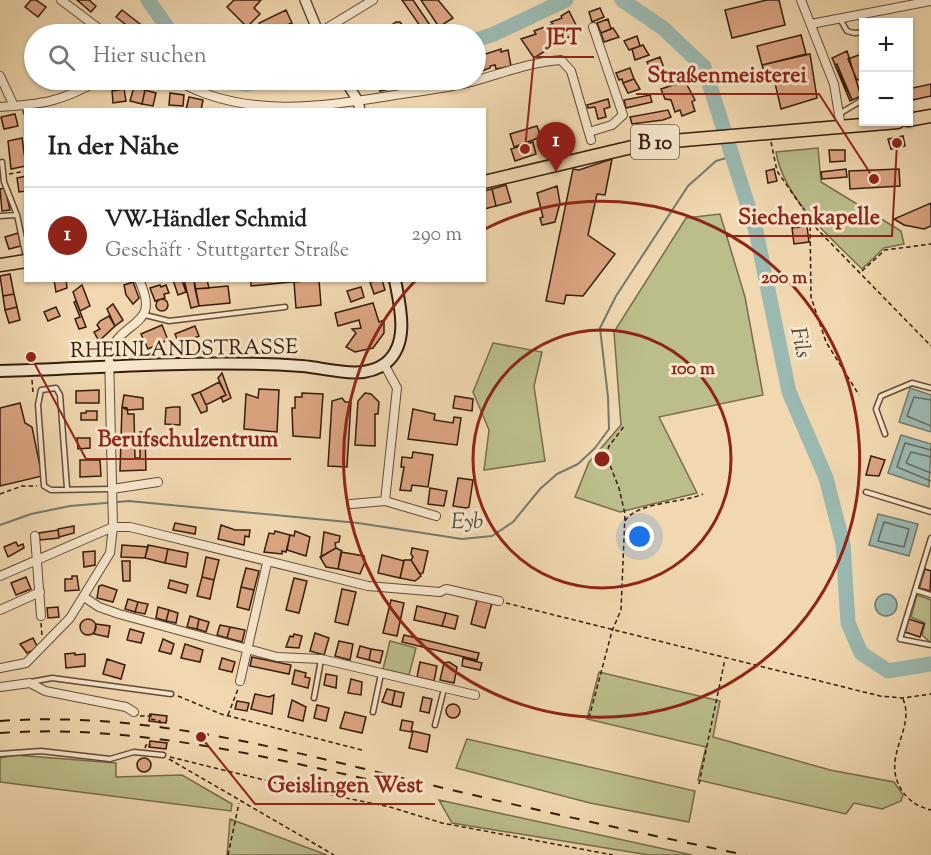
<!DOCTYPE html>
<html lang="de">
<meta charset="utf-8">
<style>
body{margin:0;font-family:"Sorts Mill Goudy",serif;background:#f6f6f6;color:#222}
.controls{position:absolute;right:18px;top:18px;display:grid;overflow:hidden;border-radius:0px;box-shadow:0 2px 4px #0004}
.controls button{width:54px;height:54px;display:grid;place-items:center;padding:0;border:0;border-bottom:2px solid #e0e0e0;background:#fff;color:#222;font:30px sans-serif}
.you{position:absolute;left:640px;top:537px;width:21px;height:21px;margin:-15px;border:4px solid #fff;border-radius:50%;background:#1a73e8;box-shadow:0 0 0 9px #1a73e833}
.badge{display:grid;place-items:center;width:39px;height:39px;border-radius:50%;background:#8f2418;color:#fff;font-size:20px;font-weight:700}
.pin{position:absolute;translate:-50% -50px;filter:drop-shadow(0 2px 3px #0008)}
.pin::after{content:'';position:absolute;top:32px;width:21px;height:18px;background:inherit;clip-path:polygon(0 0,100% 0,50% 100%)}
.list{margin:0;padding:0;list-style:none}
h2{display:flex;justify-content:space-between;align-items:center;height:78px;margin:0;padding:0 24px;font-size:26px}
h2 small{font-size:20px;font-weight:400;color:#767676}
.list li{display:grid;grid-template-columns:39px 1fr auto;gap:18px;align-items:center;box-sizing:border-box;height:96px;padding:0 24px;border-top:2px solid #e0e0e0}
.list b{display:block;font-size:22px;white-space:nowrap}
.list p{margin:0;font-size:20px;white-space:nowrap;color:#767676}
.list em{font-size:20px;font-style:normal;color:#767676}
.icon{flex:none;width:33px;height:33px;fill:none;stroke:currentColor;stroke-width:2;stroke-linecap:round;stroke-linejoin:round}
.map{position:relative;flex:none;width:931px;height:855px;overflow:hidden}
.search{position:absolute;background:#fff;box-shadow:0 2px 4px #0004;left:24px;top:24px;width:462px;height:66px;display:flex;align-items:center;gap:15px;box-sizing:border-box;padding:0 21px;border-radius:33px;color:#767676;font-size:22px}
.panel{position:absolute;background:#fff;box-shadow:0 2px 4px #0004;left:24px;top:108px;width:462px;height:174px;border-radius:0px}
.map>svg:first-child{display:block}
</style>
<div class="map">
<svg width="931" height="855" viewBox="0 0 931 855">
<rect width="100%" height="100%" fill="#f1d8b0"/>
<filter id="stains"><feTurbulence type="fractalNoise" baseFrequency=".00333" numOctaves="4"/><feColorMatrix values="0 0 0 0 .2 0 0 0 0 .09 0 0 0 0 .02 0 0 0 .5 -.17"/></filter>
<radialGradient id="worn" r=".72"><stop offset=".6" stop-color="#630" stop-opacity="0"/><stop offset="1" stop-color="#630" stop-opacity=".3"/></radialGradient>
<path fill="#bbbe8b" stroke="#786d4c" stroke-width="1.5" d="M818 148 821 182 901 231 904 244 884 248 862 269C830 237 784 199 776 152Z
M720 214 745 297 763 395 659 417 697 493 620 512 575 497 589 462 621 425 614 332 686 218Z
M493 343 542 352 534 386 545 461 484 470 489 430 473 392Z
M917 595 931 600V643L922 635 925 623 911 617Z
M390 641 416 648 409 675 383 669Z
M599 672 720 701 713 737 830 770 894 782 903 795 901 801 882 809 854 803 846 814 698 780 706 747 587 719Z
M467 739 695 791 689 822 590 803 456 768Z
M15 755 116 763V777L182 775 232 804 231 811 0 782V758Z
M439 800 692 855H649L452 823Z
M230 819 327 855H227Z"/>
<path fill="#9bb9b0" stroke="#737a6f" stroke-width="1.5" d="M910 388 931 395V432L899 422Z
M901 435 931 444 929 487 888 473Z
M878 514 918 524 909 556 869 545Z
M875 605a11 11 0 1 1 22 0a11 11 0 1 1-22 0Z"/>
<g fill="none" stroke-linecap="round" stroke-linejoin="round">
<path stroke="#686a5e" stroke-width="1.5" d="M931 400 914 397 907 416 931 426
M931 450 905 443 897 467 931 481
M931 457 911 452 906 463 931 473
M884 522 909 529 904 547 878 541Z"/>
<path stroke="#737a6f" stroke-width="2" d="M0 525 31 514 70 506 129 501 358 523 462 539 492 536 513 522 540 489 557 474 578 464 595 448 609 429 608 397 600 328 616 296 688 186 716 161 733 156"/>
<path stroke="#9bb9b0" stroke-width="15" d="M148 0 172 34
M622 0 663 28 704 67 756 231 789 392 826 478 843 544 848 623 861 653 888 671 931 664
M476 40 494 34 566 0
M212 80 247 84 267 80"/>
</g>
<path fill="#dca582" stroke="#361c0d" stroke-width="1.5" d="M31 0H36L46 7 38 17 25 7Z
M77 0H89L96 6 91 12Z
M234 0H261L254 8 260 14 247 27 227 7Z
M402 0H413L432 28 425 33Z
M421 0H438L453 18 439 27Z
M767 0H779L785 25 732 38 725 10Z
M600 8 604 17 592 22 589 12Z
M122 10 153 34H138L116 17Z
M286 10 292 23 264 34 259 23Z
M569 11 579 31 566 39 564 35 559 38 561 42 552 47 550 44 545 47 547 50 534 58 521 39 536 34 534 31 553 24 551 22 562 18 561 16Z
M608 19 611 29 601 33 597 23Z
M396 22H400L407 31 401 34H390L386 29Z
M613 28 619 37 604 42 601 33Z
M801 35 806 54 762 65 757 46Z
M637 36 640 46 629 50 624 41Z
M643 45 649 55 635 60 632 49Z
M501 49V52L508 50 511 66 496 69 495 65 490 66V68L479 72 476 69V57Z
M847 51 861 96 852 100 832 58Z
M864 53V78L857 80 848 59Z
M810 54 817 98 781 109 772 70 764 72 762 65Z
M660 57 664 68 652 72 647 62Z
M837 64 852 100 850 101 835 65Z
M630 68 634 79 623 83 622 79 619 80 616 73Z
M664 68 665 72 669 71 671 78 656 83 652 72Z
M634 79 640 89 628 93 623 83Z
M378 80H433V81L418 84 417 80 411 81 412 85 401 87V83L395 84V88L380 91Z
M685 81 695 100 692 102 695 111 682 116 680 110 675 112 671 100 665 99 661 89Z
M931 84V96L908 101V89Z
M134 87 145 90 142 104 130 101Z
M124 89 126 101 113 103 112 91Z
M145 90 156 93 153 106 142 104Z
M170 93 184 95 183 106 169 105Z
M650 95 652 102 626 108 624 100Z
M189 97 203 100 201 110H186Z
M608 99 610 107 604 109 606 117 598 119 595 107 588 108 587 105Z
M668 110 671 117 663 120 632 124 630 117Z
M15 114 18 126 4 129 1 117Z
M537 126 541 137 514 147 510 134Z
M903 136 905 146 891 149 888 139Z
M22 138 26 166 11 169 8 141Z
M533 142 536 154 515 161 511 149Z
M829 150H845V161L830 162Z
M612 159 605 195 597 194 588 235 615 254 583 296 566 295 564 304 546 301 573 169 579 170Z
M774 169 777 181 768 183 766 171Z
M846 169 847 177 822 179 821 172Z
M899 169 900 186 850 189 849 171Z
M26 176V191L19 192 17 178Z
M506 185 511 202 496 206 492 189Z
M557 186 560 203 555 222 542 225 540 218 543 217 537 193Z
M5 188 10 210 2 211 0 189Z
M492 189 496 206 484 209V191Z
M931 203V226L924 229 904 225 894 219Z
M807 226 809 242 794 244 792 228Z
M18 233 21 246 9 249 5 237Z
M10 274 14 294 3 296 0 276Z
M54 280H66L67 288 56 292Z
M173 280H182L186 292 178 295Z
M184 280H194L199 306 191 308Z
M194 280H207L209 288 195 289Z
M251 280H300V281L251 286Z
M319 280 321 305 296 308 294 282Z
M382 280 385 290 374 294 370 282Z
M133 282 139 298 133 304 126 295 124 285Z
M82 285 90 306 80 311 73 292Z
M160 285 161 287 166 285 169 293 164 294 165 298 155 301 150 288Z
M228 286 230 303 199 306 195 289Z
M361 287 364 297 351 302 347 291Z
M14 294 17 307 5 310 3 296Z
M156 305a6 6 0 1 1 12 0a6 6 0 1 1-12 0Z
M76 301 86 327 79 329 75 319 80 317 74 302Z
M373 303 379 322 384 320V333L373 348 355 352 346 347 356 333 352 329 361 328 359 320 338 326 335 313Z
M113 304 123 320 115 326 107 309Z
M17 307 20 320 9 323 5 310Z
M56 307 60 316 48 321 44 312Z
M109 316 115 326 99 341 94 332 100 329 97 325 100 321Z
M162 325 168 340 148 349 141 334Z
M195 326 199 336 179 344 175 334Z
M222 373 231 398 223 402 221 397 226 395 218 378Z
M219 382 226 395 206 405 200 392Z
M259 389 279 390 277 432 244 429 246 394 258 398Z
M99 390V403H76V391Z
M200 392 207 407V411L201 413 192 395Z
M302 393 323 394 320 438 293 436 292 408H295V397H302Z
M365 393 371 394 379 402 378 414H375V446L355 445 358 401Z
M124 395 143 398V409L127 410 122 407Z
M455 396 473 399 472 411 453 408Z
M342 398 345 402H351L347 467 328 466 332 401Z
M20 403 25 423 32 427 42 476 0 486V408Z
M122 407 127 408 128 414H134L135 458H140V432H145L146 470 120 471Z
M174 407H180V425L165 424 166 408Z
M413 409 435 414 434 420 453 423 454 417 461 418 457 445 408 439Z
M86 411H97V420H81V413H86Z
M77 438H90V448L78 449Z
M413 452 433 455 428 487 412 485 411 491 400 490 404 467H401L402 457 412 458Z
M871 456 885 460 879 476 866 475Z
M80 460H100L101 476 80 477Z
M458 478 473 480 469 507 466 508 453 506Z
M430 488 447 491 444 506 428 504Z
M175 523 196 527 195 534 173 530Z
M221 525 235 530H250L249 537 245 536 244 545 218 539Z
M74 526V533L59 537 58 529Z
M58 530 59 538 40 540 39 533Z
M275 531 290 535 286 552 282 551V554L264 552 269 533 274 534Z
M295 531 310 537 306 556 287 550 290 535 294 536Z
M324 532 340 536 339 542 335 543 336 548 321 557Z
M16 542 18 546 23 544 24 548 8 557 4 547Z
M122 545 148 547 145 558 121 557Z
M148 545 168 549 165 563 145 558Z
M336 548 342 551 338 569 326 567 320 557Z
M412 548 428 551 423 573 420 574 411 560 413 557 411 554Z
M168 549 188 553 186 567 165 563Z
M95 551V565L84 567 83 552Z
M341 552 364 556 365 562 360 574 338 569Z
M382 555 404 561 400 578 378 573Z
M206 557 219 560 214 580 202 577Z
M404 560H411L421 576 415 581 400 578Z
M122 561H130V581H123Z
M246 568 259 571 254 590 241 587Z
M925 569 931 571 930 591 919 588Z
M72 576H77L79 590 65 591V579H72Z
M26 577 31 589 16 595 11 583Z
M202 577 214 580 210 599 197 596Z
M294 578 307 581 299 613 286 610Z
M170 580 188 585 186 593 168 588Z
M102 585 117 590 113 602 97 598 99 586Z
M241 587 254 590 249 610 237 607Z
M342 589 356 592 348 625 335 622Z
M128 599 138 602 135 612 125 609Z
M391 600 404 603 397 636 383 633Z
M477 600 492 603 485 628 471 624Z
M138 602 148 604 145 614 135 612Z
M417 606 446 613 442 626 414 620Z
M58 607 59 617 48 618 47 608Z
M158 607 169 610 166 621 156 618Z
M169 610 178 613 176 623 166 621Z
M446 613 458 616 455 629 442 626Z
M190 616 199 619 197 629 187 627Z
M199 619 209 622 206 632 197 629Z
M909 619 924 624 920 637 905 632Z
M80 627a8 8 0 1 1 16 0a8 8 0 1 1-16 0Z
M96 624 110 626 108 637 94 634Z
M220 625 230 627 227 638 217 635Z
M230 627 245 630 242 642 227 638Z
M130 629 144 633 141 643 127 640Z
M315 633 329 638 324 655 310 651Z
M294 634 302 636 299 648 286 647 290 636 293 637Z
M404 635 479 653 477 660 402 642Z
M33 638 38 648 27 653 20 644Z
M163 639 174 644 171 654 159 651Z
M339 641 353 644 350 660 335 656Z
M185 644 203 650 200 662 181 658Z
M360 646 371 649 369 660 357 657Z
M371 649 383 651 380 663 369 660Z
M75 653V655L85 654V666L66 668 65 654Z
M252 657 291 665 289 674 250 666Z
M222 658 235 662 232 672 219 669Z
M463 658 482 663 480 670 462 666Z
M107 659 125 665 121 679 103 674Z
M420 662 437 666 434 681 417 677Z
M449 662 457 667 454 683 440 680 444 663Z
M295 670 306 673 305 677 310 678 308 688 292 684Z
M326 674 337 676 336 688 324 685Z
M351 679 362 682 361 695 348 693Z
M387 689 395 691 392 705 382 702Z
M395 691 404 693 401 707 392 705Z
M255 694 269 697 274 695 272 714 251 709Z
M423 697 432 699 429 713 420 711Z
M292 700 306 707 303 721 288 717Z
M237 701 249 703 247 711 235 709Z
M446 711a7 7 0 1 1 14 0a7 7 0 1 1-14 0Z
M317 705 329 708 326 721 314 718Z
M345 712 366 717 362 733 340 728Z
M150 714 167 716 166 723 149 721Z
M402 720 413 722 411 732 400 730Z
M413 731 430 735 427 752 409 748Z
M150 741 167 743 166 749 149 747Z
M137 765a7 7 0 1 1 14 0a7 7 0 1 1-14 0Z"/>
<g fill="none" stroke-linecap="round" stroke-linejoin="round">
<defs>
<path id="service" d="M840 19 847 31 854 33 864 32
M25 106 26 112
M839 114 864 99
M2 162 4 182 17 215 26 257
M0 216 17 215
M145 315 169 321 285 307
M885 434 876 409 881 396 912 383 931 388
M67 488 60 395 56 388 41 390 38 405 44 486 51 490 112 489
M866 492 931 512
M931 538 900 639 931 645
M915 590 931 595
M31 682 52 678 171 694
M314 698 321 660
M373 712 381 674
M435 725 444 689
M0 754 41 751 110 759 134 752 163 755"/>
<path id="minor" d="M61 0 106 34
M801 0 834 84 841 127
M811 24 931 1
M317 34 373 0
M0 76 14 106
M176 80C243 119 321 107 395 95 419 91 444 89 467 83 498 75 529 62 561 60L571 71 591 140
M0 107C43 104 61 102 99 80
M589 132 612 125 623 115 593 27
M384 364 397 388 385 501 436 516
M112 489 158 482
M351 504 385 501
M35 536 41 616
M0 576 113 527H130L368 586 440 592 446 589 499 601
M84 597 99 607 119 614 277 657 321 659 475 695
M0 610 40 592
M0 668 26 663 70 618 110 553 113 527 109 354C122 318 162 328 139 280
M240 681 267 563
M0 687 30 683 45 691 126 707 134 712"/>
<path id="tertiary" d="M305 0 319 34
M345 80 358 101 360 110"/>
<path id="secondary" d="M0 371C100 368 201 359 302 366 328 368 363 381 386 363 410 343 400 306 395 280"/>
<path id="primary" d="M908 120 931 116
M484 182 649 143 898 122
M0 265 26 261"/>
</defs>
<use href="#service" stroke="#654b36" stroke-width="7"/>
<use href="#minor" stroke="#654b36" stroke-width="10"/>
<use href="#tertiary" stroke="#654b36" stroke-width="12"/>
<use href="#secondary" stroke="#361c0d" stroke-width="14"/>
<use href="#primary" stroke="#361c0d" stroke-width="15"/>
<path stroke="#361c0d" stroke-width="1.5" stroke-dasharray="4.5 3" stroke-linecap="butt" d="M771 142 777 171 817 229 931 346
M9 174 26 171
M810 219 811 297 826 342 859 395
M862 271 885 250 931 244
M32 380 33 393
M0 494 22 486H37
M625 521C636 502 683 503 703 494
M506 603 880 696 903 698 931 694
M41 623 42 636
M178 696 221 714 362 750
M903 699C916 729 881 756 901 789 908 801 919 807 931 810
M228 715 238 689
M140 716H153
M589 718 612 631 621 610 625 514 619 488 606 455 609 446 625 425
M151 719 160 721V724
M166 722 167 720
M145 748 146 745H151
M170 757 297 788 390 807 442 823 613 855
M169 759 334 855
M699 784 725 659
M228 855 239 803"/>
<use href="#service" stroke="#f6e6cc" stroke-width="4"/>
<use href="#minor" stroke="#f6e6cc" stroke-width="8"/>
<use href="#tertiary" stroke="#f6e6cc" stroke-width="9"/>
<use href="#secondary" stroke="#f6e6cc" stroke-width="10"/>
<use href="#primary" stroke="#f1d8b0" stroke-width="12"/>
<path stroke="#361c0d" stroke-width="2" stroke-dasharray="10 10" stroke-linecap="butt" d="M0 721C141 711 274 747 410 780 522 807 634 832 746 855
M0 733C142 723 282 761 420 791"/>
</g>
<g fill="none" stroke="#8f2418" stroke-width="3">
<circle cx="602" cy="459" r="129"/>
<path d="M485 229A258 258 0 1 1 415 281"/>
</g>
<g text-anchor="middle" stroke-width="6" stroke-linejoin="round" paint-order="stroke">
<rect fill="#f6e6cc" stroke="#705946" stroke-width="1.5" x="631" y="125" width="48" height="34" rx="4.5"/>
<g font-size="20" font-weight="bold" fill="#361c0d">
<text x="655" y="149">B 10</text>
</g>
<g font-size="21" fill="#361c0d" stroke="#f6e6cc">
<text transform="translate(184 348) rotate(-1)" y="7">RHEINLANDSTRASSE</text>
</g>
<g font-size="22" font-style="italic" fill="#544b3e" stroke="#f6e6cc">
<text transform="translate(802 342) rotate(78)" y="8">Fils</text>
<text transform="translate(467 520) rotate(-1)" y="8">Eyb</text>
</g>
</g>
<circle cx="602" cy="459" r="9" fill="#8f2418" stroke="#f6e6cc" stroke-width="3"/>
<g font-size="18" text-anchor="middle" font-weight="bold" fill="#8f2418" stroke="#f6e6cc" stroke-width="6" stroke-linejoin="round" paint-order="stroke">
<text x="784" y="283">200 m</text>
<text x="693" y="374">100 m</text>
</g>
<path fill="none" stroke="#8f2418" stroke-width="2" d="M525 149L534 57H594M874 179L819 94H636M897 143L892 236H726M31 357L86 459H291M201 737L255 804H435"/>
<g fill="#8f2418" stroke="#f6e6cc" stroke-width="2">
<circle cx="525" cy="149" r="6"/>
<circle cx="874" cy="179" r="6"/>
<circle cx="897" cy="143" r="6"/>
<circle cx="31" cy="357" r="6"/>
<circle cx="201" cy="737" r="6"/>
</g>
<g font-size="22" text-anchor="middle" font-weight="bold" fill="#8f2418" stroke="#f6e6cc" stroke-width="6" stroke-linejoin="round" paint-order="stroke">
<text x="564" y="44">JET</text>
<text x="727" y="82">Straßenmeisterei</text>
<text x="809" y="224">Siechenkapelle</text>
<text x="188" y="446">Berufschulzentrum</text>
<text x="345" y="792">Geislingen West</text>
</g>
<rect width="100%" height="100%" filter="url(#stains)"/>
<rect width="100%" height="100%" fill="url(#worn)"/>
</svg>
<div class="controls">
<button>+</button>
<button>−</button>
</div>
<div class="you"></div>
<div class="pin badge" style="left:556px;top:172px">1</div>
<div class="search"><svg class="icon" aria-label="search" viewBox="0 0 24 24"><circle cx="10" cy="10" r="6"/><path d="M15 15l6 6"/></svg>Hier suchen</div>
<section class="panel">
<h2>In der Nähe<small></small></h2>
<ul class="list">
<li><span class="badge">1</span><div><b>VW-Händler Schmid</b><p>Geschäft · Stuttgarter Straße</p></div><em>290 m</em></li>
</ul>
</section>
</div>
